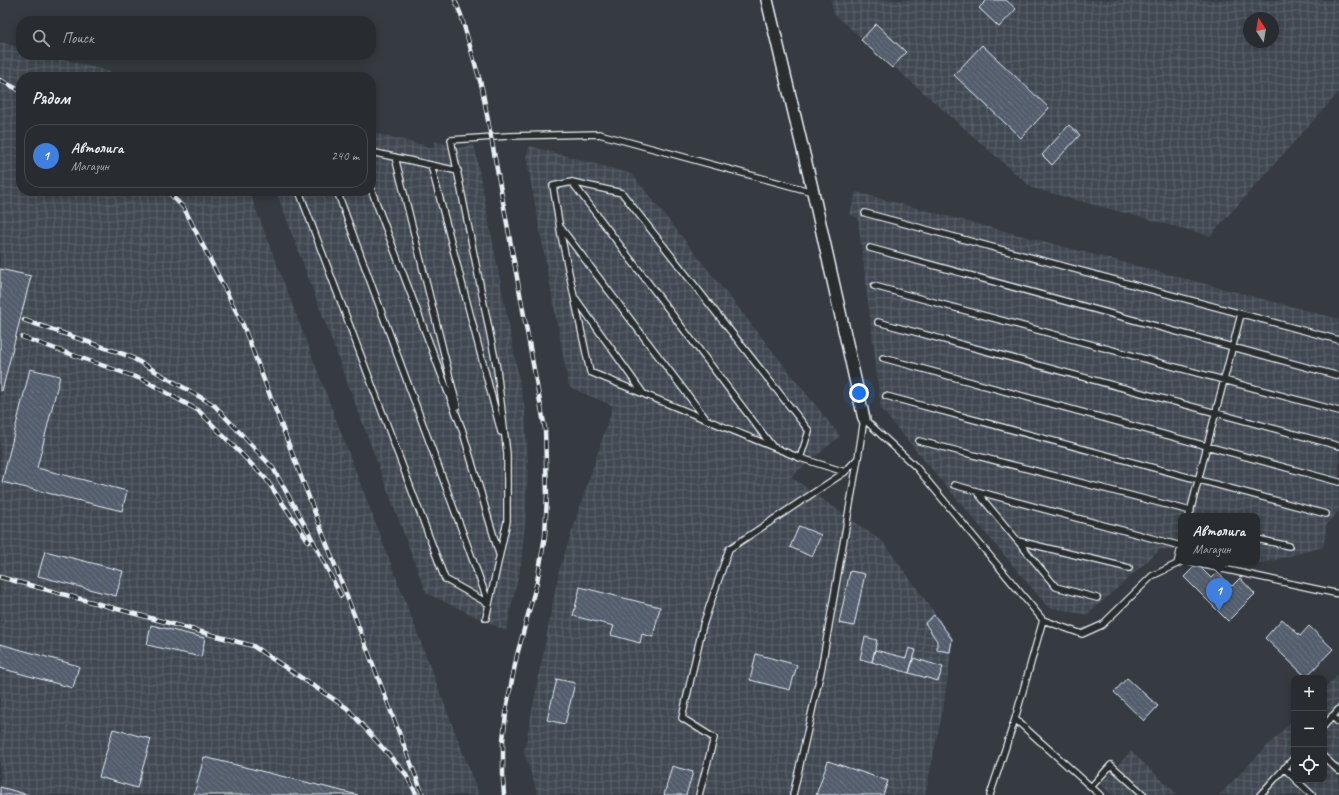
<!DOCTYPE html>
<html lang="ru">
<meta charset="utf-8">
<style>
body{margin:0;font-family:Caveat,sans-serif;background:#34383d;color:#f1f3f6}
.controls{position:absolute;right:12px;bottom:12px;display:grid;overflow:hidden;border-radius:8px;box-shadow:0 2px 10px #0003}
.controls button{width:36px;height:36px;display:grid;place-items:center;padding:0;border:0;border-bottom:1px solid #44484d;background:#282c31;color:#f1f3f6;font:20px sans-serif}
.compass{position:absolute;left:1243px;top:12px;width:36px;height:36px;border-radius:50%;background:#282c31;box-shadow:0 2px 10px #0003;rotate:348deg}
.you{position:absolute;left:859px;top:393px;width:14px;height:14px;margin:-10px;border:3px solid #fff;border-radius:50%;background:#1a73e8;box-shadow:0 0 0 6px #1a73e833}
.badge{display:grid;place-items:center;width:26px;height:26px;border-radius:50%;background:#ff9aa2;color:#fff;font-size:13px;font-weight:700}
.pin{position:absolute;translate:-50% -33px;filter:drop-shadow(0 1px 2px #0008)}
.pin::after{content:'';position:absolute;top:21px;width:14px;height:12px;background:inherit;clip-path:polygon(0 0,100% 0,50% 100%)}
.popup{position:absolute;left:1178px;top:513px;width:82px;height:52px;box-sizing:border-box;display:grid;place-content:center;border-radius:8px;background:#282c31;filter:drop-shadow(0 1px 3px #0005);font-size:13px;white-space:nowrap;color:#a5a7ab}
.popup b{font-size:15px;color:#f1f3f6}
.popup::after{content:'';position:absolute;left:50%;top:100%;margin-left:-8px;border:8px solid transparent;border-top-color:#282c31}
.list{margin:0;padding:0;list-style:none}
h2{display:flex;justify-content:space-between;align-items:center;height:52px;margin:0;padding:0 16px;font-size:17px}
h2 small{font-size:13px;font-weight:400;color:#a5a7ab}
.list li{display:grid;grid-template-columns:26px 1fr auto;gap:12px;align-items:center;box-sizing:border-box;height:64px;margin:0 8px 8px;padding:0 8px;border:1px solid #44484d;border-radius:16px}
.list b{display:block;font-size:15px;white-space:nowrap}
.list p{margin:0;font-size:13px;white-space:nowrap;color:#a5a7ab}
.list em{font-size:13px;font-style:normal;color:#a5a7ab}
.icon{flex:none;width:22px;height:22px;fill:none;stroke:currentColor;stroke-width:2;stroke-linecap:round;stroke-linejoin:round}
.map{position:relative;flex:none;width:1339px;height:795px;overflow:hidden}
.search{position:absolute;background:#282c31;box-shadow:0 2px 10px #0003;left:16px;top:16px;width:360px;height:44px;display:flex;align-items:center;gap:10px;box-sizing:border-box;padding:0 14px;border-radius:16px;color:#a5a7ab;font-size:15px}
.panel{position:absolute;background:#282c31;box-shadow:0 2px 10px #0003;left:16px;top:72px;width:360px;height:124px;border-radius:16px}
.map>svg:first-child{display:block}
</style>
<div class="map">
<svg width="1339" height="795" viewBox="0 0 1339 795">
<defs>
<pattern id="industrial-grid" width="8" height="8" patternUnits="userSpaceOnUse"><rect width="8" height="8" fill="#414851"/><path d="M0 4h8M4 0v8" fill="none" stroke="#5c636b"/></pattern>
<pattern id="building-back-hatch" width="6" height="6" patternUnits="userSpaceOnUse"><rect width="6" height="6" fill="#525d6d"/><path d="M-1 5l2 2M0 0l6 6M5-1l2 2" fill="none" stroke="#6b7583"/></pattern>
</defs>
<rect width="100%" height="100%" fill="#363b41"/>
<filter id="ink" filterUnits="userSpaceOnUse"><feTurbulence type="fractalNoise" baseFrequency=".025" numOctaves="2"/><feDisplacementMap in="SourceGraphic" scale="8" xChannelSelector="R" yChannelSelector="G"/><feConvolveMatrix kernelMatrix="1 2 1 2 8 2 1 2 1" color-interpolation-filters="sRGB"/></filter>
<g filter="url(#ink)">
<path fill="url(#industrial-grid)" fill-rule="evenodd" d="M831 0H1339V92L1210 236 1032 188 834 14ZM1249 18H1273V42H1249Z
M0 42 21 48V55H48L130 77H21V191H249L479 795H0Z
M371 132 434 148 435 141 459 148 474 144 525 410 528 462 526 512 521 564 506 631 426 593 276 191H371Z
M530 146 632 174 840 436 791 477 883 542 953 638 944 704 925 795H538L524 752 559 571 613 406 569 387 526 156Z
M856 192 1339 319V511L1327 524 1323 547 1260 564 1247 562H1257V516H1181V552L1161 549 1087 615 1048 607 881 409 858 218 850 214Z
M1339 674V795H1219L1294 719V780H1324V689Z
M1131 751 1178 795H1112L1100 784Z"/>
<path fill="url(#building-back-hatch)" stroke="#e8f1f8" d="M987 0H1006L1016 9 999 27 979 8Z
M876 24 906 52 892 68 861 40Z
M982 45 1049 108 1021 138 954 75Z
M1069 125 1080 135 1052 165 1042 155Z
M0 269 31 276 2 391 0 390Z
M30 369 60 376 37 468 127 491 122 511 2 482Z
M799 526 821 535 812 557 790 547Z
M45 551 123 571 116 596 38 576Z
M1197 564 1211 578 1217 572 1232 586 1240 578 1255 594 1228 621 1184 577Z
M850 571 865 574 854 626 839 623Z
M580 587 660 607 653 637 642 634 640 643 611 635 614 626 573 616Z
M934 615 952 639 950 652 937 650V641L925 623Z
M1282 619 1300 636 1309 626 1333 649 1306 677 1265 638Z
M151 625 205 638 201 657 147 645Z
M865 637 877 640 872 662 860 659Z
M0 644 79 666 73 688 0 668Z
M909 648 916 650 909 673 872 662 875 650 906 658Z
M756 654 797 665 790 690 750 680Z
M913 658 943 667 938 681 909 673Z
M1127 678 1158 706 1144 721 1114 692Z
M557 679 575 683 565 724 547 720Z
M113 729 151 739 137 788 99 777Z
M204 757 358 795H194Z
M828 761 888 781 883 795H816Z
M672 766 693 772 686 795H664Z
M0 787 29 795H0Z"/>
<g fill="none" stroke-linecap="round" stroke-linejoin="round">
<defs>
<path id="service" d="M371 152 458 171
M395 157 457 406
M431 165 501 432
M572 182 772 446
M371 189 462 429 499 554
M299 191 445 579 489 604
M337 191 489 604
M865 213 1339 340
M561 228 706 419
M870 248 1339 376
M874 286 1339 411
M576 299 643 393
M878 322 1339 446
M883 358 1339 482
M886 396 1326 514
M864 419 916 467 1043 620 1082 634 1102 625 1152 576 1181 562
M919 441 1191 511
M800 458 809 431 622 193 572 182 553 186 561 235 590 372 800 458 845 472 858 458 864 419
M954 485 1181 546
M976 491 1056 587 1097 598
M1189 516 1241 314
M1257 539 1289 546
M1018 541 1129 568
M1190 562 1339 594
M1177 564 1181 548
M486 618 507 521V454L497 369 451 140 508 136 599 134 813 192
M1332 716 1339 723
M1015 719 1100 795
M1324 726 1339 709
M1324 757 1339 771
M1284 768 1294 778
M1296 780 1312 795
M1091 787 1111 765 1144 795
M699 795 714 738 682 718 703 625 729 549 845 472
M793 795 821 671 858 458
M990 795 1015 719 1043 620
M1260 795 1294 758"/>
<path id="minor" d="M767 0 813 192 864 419"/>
</defs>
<use href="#service" stroke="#e8f1f8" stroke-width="8"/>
<use href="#minor" stroke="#e8f1f8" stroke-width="14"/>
<use href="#service" stroke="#2a2d2e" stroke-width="5.5"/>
<use href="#minor" stroke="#2a2d2e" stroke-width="11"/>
<defs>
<path id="rail" d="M455 0 461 15 482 88 545 429 547 495 545 536 537 582 517 655 507 705 503 740V780L504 795
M0 80 21 91
M167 191 184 208 243 325 423 795
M24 320 129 356 214 405 273 468 307 529 341 596
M22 337 144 380 199 411 266 479 309 542
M0 577 253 646 347 708 405 773 417 795"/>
</defs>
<use href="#rail" stroke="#e8f1f8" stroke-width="4.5"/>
<use href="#rail" stroke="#2a2d2e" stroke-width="3" stroke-dasharray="9" stroke-linecap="butt"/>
</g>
</g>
</svg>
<div class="controls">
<button>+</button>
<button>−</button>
<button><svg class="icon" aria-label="locate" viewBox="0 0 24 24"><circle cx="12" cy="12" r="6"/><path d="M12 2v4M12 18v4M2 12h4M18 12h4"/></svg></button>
</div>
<svg class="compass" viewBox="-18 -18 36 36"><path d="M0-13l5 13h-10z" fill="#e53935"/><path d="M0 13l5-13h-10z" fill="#a5a7ab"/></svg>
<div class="you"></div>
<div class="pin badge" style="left:1219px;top:611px;background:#3f7fe0">1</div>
<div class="popup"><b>Автолига</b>Магазин</div>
<div class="search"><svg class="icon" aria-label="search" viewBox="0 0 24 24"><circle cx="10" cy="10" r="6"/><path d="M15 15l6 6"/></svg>Поиск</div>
<section class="panel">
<h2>Рядом<small></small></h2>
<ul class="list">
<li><span class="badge" style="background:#3f7fe0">1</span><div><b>Автолига</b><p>Магазин</p></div><em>240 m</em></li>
</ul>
</section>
</div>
